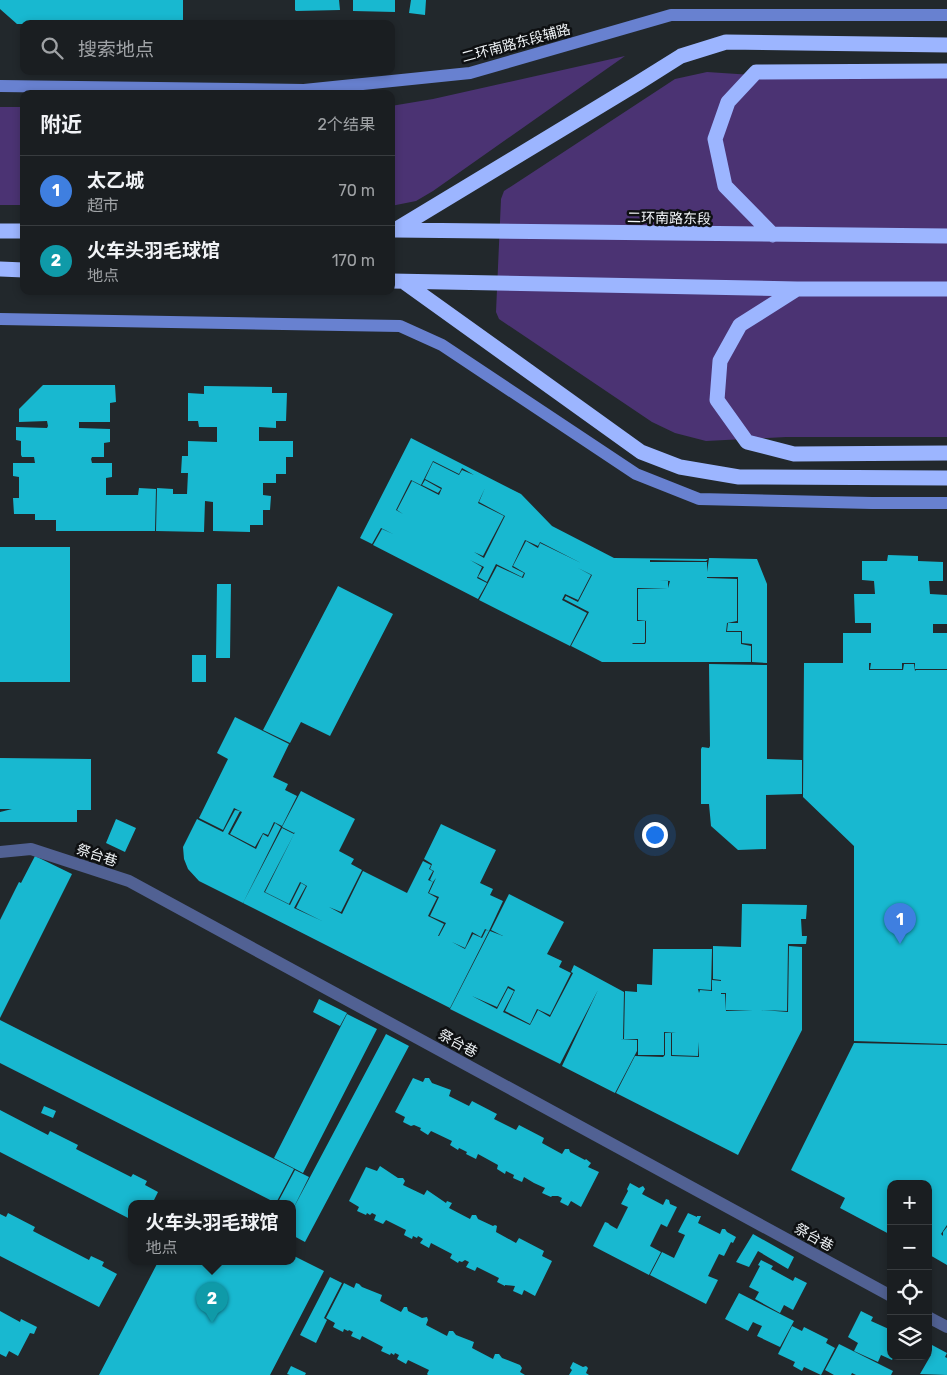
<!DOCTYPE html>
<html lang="zh">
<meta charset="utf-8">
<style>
body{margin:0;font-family:Rubik,"Noto Sans SC",sans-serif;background:#23272a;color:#f1f3f6}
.controls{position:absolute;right:15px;bottom:15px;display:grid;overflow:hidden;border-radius:10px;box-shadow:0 2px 8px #0003}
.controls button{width:45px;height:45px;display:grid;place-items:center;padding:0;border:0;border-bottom:1px solid #383c3f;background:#1a1e21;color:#f1f3f6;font:25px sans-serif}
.you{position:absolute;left:654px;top:834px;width:18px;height:18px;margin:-12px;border:4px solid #fff;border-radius:50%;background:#1a73e8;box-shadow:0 0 0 8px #1a73e833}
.badge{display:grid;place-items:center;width:32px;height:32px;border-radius:50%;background:#0b8043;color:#fff;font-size:16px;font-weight:700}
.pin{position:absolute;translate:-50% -41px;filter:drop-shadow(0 1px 2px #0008)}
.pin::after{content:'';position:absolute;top:26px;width:18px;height:15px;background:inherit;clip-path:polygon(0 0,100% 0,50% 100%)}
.popup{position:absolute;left:128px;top:1200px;width:168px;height:65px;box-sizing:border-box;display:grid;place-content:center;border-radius:10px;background:#1a1e21;filter:drop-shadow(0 1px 4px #0005);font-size:16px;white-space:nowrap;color:#9fa2a5}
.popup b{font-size:19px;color:#f1f3f6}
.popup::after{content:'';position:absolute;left:50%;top:100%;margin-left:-10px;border:10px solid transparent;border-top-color:#1a1e21}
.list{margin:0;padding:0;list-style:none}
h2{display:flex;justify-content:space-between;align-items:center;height:65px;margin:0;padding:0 20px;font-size:21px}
h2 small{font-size:16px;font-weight:400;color:#9fa2a5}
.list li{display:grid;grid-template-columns:32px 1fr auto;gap:15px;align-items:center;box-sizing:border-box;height:70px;padding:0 20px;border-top:1px solid #383c3f}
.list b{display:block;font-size:19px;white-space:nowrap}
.list p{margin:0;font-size:16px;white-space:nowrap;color:#9fa2a5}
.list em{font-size:16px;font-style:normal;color:#9fa2a5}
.icon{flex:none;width:28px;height:28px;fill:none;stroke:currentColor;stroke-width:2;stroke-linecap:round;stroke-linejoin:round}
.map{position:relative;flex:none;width:947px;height:1375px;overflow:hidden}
.search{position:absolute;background:#1a1e21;box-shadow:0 2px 8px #0003;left:20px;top:20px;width:375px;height:55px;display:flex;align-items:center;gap:12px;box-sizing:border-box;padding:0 18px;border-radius:10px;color:#9fa2a5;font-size:19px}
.panel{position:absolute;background:#1a1e21;box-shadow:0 2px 8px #0003;left:20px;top:90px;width:375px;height:205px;border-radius:10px}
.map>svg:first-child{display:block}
</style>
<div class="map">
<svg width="947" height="1375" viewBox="0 0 947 1375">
<rect width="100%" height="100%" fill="#22282c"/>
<path fill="#4b3373" d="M625 56 433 191 416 201 391 206V106L433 99Z
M707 72 796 78H947V437H786L706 441 675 433 652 422 499 319 496 312 501 199 504 191 675 79Z
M0 107H24V205H0Z"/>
<path fill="#18b8d0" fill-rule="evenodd" d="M0 0H183V24H17L0 9Z
M295 0H339L340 10 296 11 295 10Z
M353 0H395V12L353 11Z
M411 0H426L425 15 409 13Z
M43 385H115L116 402 110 403V422H79V428L110 429V442L104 443V457H92L91 459 92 463H112V477L106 478V495H138L139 488 156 489 155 531H56V520H35V514H14L13 498H19V477L13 476V463H35L34 457H22L21 455V441L16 440V427L47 428 48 426 47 421 19 422V409Z
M204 386 272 387V393H287L286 421H276V428L259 427V441H293V457H286V474H276V483H263V495L271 496 270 510H263V525H250V532L213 531V502L205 501 204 532 156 531 157 488 173 489V494H187L188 473H181L182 456H188V441L217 442V427H199L198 421H188V393L204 394Z
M411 438 521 494 552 526 614 558 708 559 706 561 650 560V562H707V572L709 558 757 559 767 584V663L752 662V644L742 643V631H727L728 623H738V577H707V578L737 579V621L727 623 726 632H741V644L751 646V662H602L571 646 589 612 564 599 566 596 578 602 592 575 578 568 591 575 578 600 565 594 562 600 587 613 570 646 479 600 497 566 523 578 525 573 513 566 526 541 538 548 540 543 581 563 540 542 538 546 525 540 512 567 524 573 522 577 496 564 487 582 478 577 484 567 470 560 482 567 477 578 487 583 478 599 373 545 382 529 393 534 381 528 372 544 360 538ZM433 461 459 474 462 468 474 475 462 470 459 475 433 462 425 479 442 488 439 495 412 481 397 510 403 514 396 510 411 480 421 485ZM485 488 479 502 505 516 484 558 474 552 483 556 504 516 478 503ZM659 580 670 581 668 588 638 589V620L647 621H646V642L645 644H633L632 643H644L645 642V621H637V588H668V581Z
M425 480 441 489 438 493 422 485Z
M0 547H70V682H0Z
M888 555 918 556V561L943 562V581H929L930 594 947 595V624H933V633H947V669H915V663H902V669H870L871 663H869V670H903L904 664H914L915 671 916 670H947V1044L854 1041V846L803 797 804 663H843V633H871V623H855L854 594H875L874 581 862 580V561H887Z
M217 584H231L230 658H216Z
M338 586 393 614 330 736 301 722 290 743 263 730Z
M192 655H206V682H192Z
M709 664 767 665V759L802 760V794L766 795V849L738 850 711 826 709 804H701V749L702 747 709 748 710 746Z
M235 717 289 744 273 777 288 784 285 790 297 796 282 826 274 822 268 835 263 833 255 847 230 834 242 812 234 808 223 830 199 818 228 759 217 753Z
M0 758 91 759V810H77V822H0V812L12 809H0Z
M301 791 355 819 339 851 354 859 351 864 362 870 341 912 329 907 342 914 363 871 407 893 423 861 431 865 429 869 433 871 428 880 433 882 428 893 437 898 428 916 444 924 438 936H439L446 923 430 916 439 897 429 893 436 878 433 882 430 880 434 871 430 869 432 864 424 859 441 824 496 850 480 883 493 889 490 895 503 901 489 931 485 929 481 937 472 932 465 948 452 942 465 949 473 934 482 938 486 930 489 931 450 1008 243 903 282 828 294 834 264 892 290 905 301 883 306 886 294 908 322 921 296 908 307 886 300 882 289 904 265 892 295 832 294 833 282 827Z
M235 810 240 811 228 834 256 849 263 834 268 837 275 823 281 827 243 903 199 881 188 869 184 859 183 847 197 819 223 832Z
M116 819 136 828 125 852 106 843Z
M35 856 72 874 0 1018V920L19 882 21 883Z
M509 894 564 922 547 954 562 961 559 967 571 973 550 1015 537 1009 530 1024 505 1011 515 990 508 986 497 1007 472 996 497 1009 508 988 514 991 503 1012 530 1025 538 1010 550 1017 573 973 571 972 574 965 624 992 623 1039H620L637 1040V1051L615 1093 562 1066 598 990 560 1064 450 1009 490 931 503 936 491 930Z
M742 904 807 905 806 919H801L802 936H807L806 944H788L787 1011 761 1010 788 1012 789 946 802 947V1030L738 1155 616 1093 635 1056 663 1057 665 1055V1033H671V1056L699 1057V1042L698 1056 672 1055V1033H676L664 1032V1055H638V1039H624L625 991 637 992V984L652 985 653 949H712L711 990 698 989 699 993 700 990 712 991V980L721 981V994H725L726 1011H753L726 1010V993H721V980L713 979V946L741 947Z
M319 999 347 1013 340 1026 313 1012Z
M347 1014 377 1029 303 1173 274 1158Z
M0 1020 294 1169 276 1203 0 1063Z
M386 1034 409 1046 305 1242 292 1235V1211Z
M854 1043 947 1045V1225L941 1234 943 1236V1232L947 1227V1265L928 1254V1184H891V1235L840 1208 845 1198 791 1170Z
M413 1078 423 1082 425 1078H429L432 1083 451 1090 449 1096 469 1106 472 1101 497 1114 494 1119 516 1130 519 1125 544 1138 542 1143 562 1154 565 1149H569L570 1152 585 1160 586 1159 591 1163 588 1167 599 1172 581 1207 571 1201 568 1206 560 1202 562 1198 558 1196H552L551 1197 542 1193 545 1188 534 1183 524 1177 522 1182 513 1178 514 1175 506 1171 505 1174 497 1169 498 1165 478 1154 476 1159 466 1154 467 1152 459 1148 458 1150 450 1145 452 1141 431 1131 428 1135 420 1130 421 1128 414 1125 411 1126 403 1122 405 1117 395 1112Z
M44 1106 56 1111 53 1118 41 1113Z
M0 1110 48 1135 50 1131 78 1145 76 1149 131 1177 133 1174 147 1181 145 1185 158 1192 152 1204H132V1220L0 1152Z
M380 1166 398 1178H403L405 1181 403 1185 424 1195 427 1190 446 1203 447 1201 452 1203 449 1208 470 1219 472 1215H476L478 1219 493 1226 495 1225 497 1226 496 1232 516 1243 519 1238 544 1251 542 1256 552 1261 535 1296 524 1290 522 1295 513 1291 515 1286 505 1285V1286L497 1282 499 1278 477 1267 475 1271 466 1267 469 1262 465 1260 462 1262 459 1261 458 1263 450 1258 452 1254 431 1243 429 1248 420 1243 423 1239 418 1236 417 1238 413 1236 412 1239 404 1235 406 1230 386 1220 383 1224 374 1220 376 1215 372 1213 370 1215 367 1213 366 1215 357 1211 359 1207 349 1201 366 1167 377 1171Z
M295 1170 309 1177 292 1211V1204H277Z
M630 1183 639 1188 643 1186 645 1189 642 1194 663 1205 666 1199 669 1200 670 1204 677 1207 667 1227 661 1224 650 1246 661 1252 649 1275 593 1246 605 1222 608 1223 610 1225 617 1229 628 1207 621 1204 628 1191 627 1189Z
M8 1213 35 1227 33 1231 89 1260 91 1256 104 1262 102 1266 117 1274 99 1307 0 1256V1214L6 1217Z
M688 1213 697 1217V1216H701L698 1223 720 1234 722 1229H725L727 1232 736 1237 733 1243 731 1242 724 1256 719 1254 708 1276 718 1280 706 1304 650 1275 662 1252 674 1258 685 1235 678 1232Z
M753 1234 794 1257 788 1269 758 1251 749 1267 736 1262Z
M292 1255 324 1271 270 1375H99L158 1262H292Z
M761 1260 773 1266 771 1269 793 1281 795 1277 807 1283 793 1310 784 1305 780 1313 755 1299 759 1292 749 1287 760 1266 758 1265Z
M330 1277 342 1283 324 1318 327 1320 316 1343 300 1335Z
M344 1283 354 1288 356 1283 359 1284 362 1287 382 1295 380 1301 401 1312 404 1307H407L408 1311 422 1318 427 1317 428 1320 426 1325 447 1336 449 1331H453L456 1335 474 1342 472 1348 493 1359 495 1354H499L502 1358 520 1365 522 1368 520 1372 525 1375H428L427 1374 429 1370 408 1360 406 1364 397 1359 399 1355 395 1353 394 1355 391 1353 390 1355 381 1351 383 1347 362 1336 360 1340 351 1336 353 1332 349 1330 348 1331 344 1329 343 1332 333 1327 335 1323 326 1318Z
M739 1293 794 1321 780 1347 757 1336 762 1326 757 1324 753 1322 748 1331 725 1319Z
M0 1311 20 1322 21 1319 37 1327 34 1334 30 1333 18 1356 9 1351 6 1357 0 1354Z
M861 1311 873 1317 871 1321 891 1330V1356H894L892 1360 881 1355 878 1362 854 1351 858 1343 848 1337Z
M792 1326 802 1331 804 1327 828 1339 826 1343 835 1348 821 1375 804 1367 802 1371 793 1366 795 1362 778 1354Z
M839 1344 893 1371 891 1375H856L852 1373 851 1375H834L825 1370Z
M932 1345 947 1353 945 1357 947 1358V1375L920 1374 931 1355 928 1352Z
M573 1362 583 1367 586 1366 588 1368 586 1373 589 1375H569L572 1370 570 1368Z
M291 1366 306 1373 305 1375H290L287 1374Z"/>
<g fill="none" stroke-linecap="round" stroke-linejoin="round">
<path stroke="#516193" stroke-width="12" d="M0 852 31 849 129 881 891 1296
M928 1317 947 1327"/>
<path stroke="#6881d0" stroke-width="12" d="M0 86 304 90 470 73 671 15H947
M0 319 400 326 442 345 636 474 699 499 872 503H947"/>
<path stroke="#9cb5ff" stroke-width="15" d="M395 230 638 83 681 56 726 42 947 45
M395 230 947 236
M0 231H24
M773 235 725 186 715 139 728 102 756 72 947 71
M0 269 24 270
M391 281 797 289H947
M404 282 641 452 680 467 739 477 947 478
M797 289 740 325 720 361 717 400 747 442 794 454 947 453"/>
</g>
<g text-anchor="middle" stroke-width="5" stroke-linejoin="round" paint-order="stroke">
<g font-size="14" fill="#f0f4f7" stroke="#0e1012">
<text transform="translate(516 43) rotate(-15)" y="5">二环南路东段辅路</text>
<text transform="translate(669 218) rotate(1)" y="5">二环南路东段</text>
<text transform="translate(97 855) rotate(18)" y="5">祭台巷</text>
<text transform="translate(458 1043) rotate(29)" y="5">祭台巷</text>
<text transform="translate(814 1237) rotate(29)" y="5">祭台巷</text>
</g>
</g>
</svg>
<div class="controls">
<button>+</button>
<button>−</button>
<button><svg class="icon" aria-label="locate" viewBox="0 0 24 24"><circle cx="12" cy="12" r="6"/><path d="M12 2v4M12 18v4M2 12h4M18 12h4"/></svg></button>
<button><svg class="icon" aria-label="layers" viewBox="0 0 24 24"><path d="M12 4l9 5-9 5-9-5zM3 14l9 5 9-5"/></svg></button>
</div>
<div class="you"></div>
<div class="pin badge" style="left:900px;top:944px;background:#3f7fe0">1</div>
<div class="pin badge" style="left:212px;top:1323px;background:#0f9aa8">2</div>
<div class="popup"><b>火车头羽毛球馆</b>地点</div>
<div class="search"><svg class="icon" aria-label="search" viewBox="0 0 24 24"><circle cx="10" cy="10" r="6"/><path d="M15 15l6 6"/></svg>搜索地点</div>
<section class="panel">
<h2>附近<small>2个结果</small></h2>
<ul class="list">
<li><span class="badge" style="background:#3f7fe0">1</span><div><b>太乙城</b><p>超市</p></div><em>70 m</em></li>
<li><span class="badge" style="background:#0f9aa8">2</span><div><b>火车头羽毛球馆</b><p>地点</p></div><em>170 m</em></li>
</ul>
</section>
</div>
